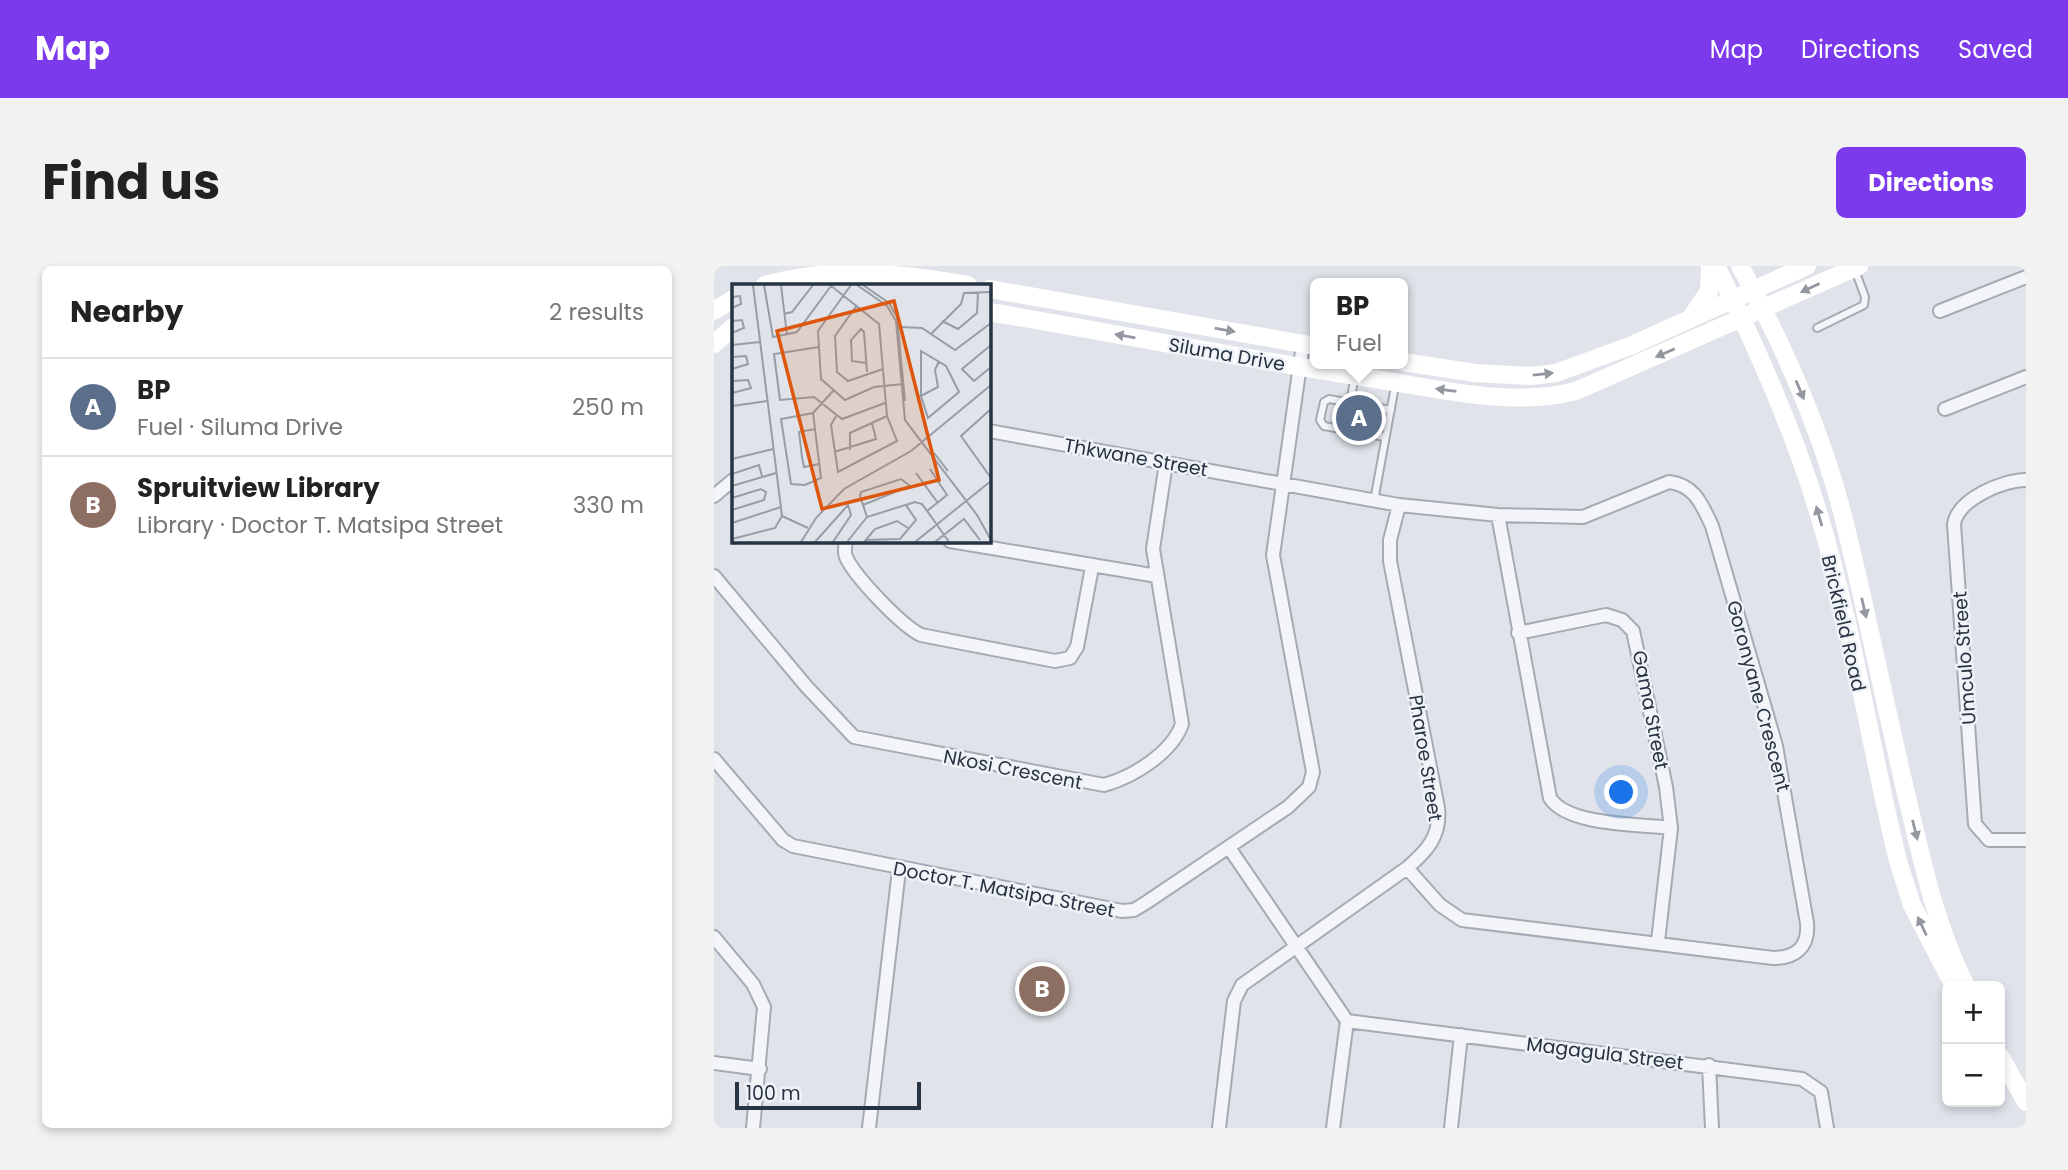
<!DOCTYPE html>
<meta charset="utf-8">
<style>
body{margin:0;font-family:Poppins,sans-serif;background:#f2f2f2;color:#222}
.controls{position:absolute;right:21px;bottom:21px;display:grid;overflow:hidden;border-radius:10px;box-shadow:0 4px 10px #0003}
.controls button{width:63px;height:63px;display:grid;place-items:center;padding:0;border:0;border-bottom:2px solid #e0e0e0;background:#fff;color:#222;font:35px sans-serif}
.scale{position:absolute;left:21px;bottom:18px;width:186px;box-sizing:border-box;padding-left:7px;border:4px solid #273242;border-top:0;font-size:19px;line-height:24px;white-space:nowrap;color:#273242;-webkit-text-stroke:5px #eff3f7;paint-order:stroke}
.you{position:absolute;left:908px;top:527px;width:24px;height:24px;margin:-18px;border:5px solid #fff;border-radius:50%;background:#1a73e8;box-shadow:0 0 0 10px #1a73e833}
.badge{display:grid;place-items:center;width:46px;height:46px;border-radius:50%;background:#7c3aed;color:#fff;font-size:23px;font-weight:700}
.pin{position:absolute;translate:-50% -50%;border:4px solid #fff;box-shadow:0 2px 7px #0006}
.popup{position:absolute;left:596px;top:12px;width:98px;height:91px;box-sizing:border-box;display:grid;place-content:center;border-radius:10px;background:#fff;filter:drop-shadow(0 2px 5px #0005);font-size:23px;white-space:nowrap;color:#767676}
.popup b{font-size:26px;color:#222}
.popup::after{content:'';position:absolute;left:50%;top:100%;margin-left:-14px;border:14px solid transparent;border-top-color:#fff}
.list{margin:0;padding:0;list-style:none}
h2{display:flex;justify-content:space-between;align-items:center;height:91px;margin:0;padding:0 28px;font-size:30px}
h2 small{font-size:23px;font-weight:400;color:#767676}
.list li{display:grid;grid-template-columns:46px 1fr auto;gap:21px;align-items:center;box-sizing:border-box;height:98px;padding:0 28px;border-top:2px solid #e0e0e0}
.list b{display:block;font-size:26px;white-space:nowrap}
.list p{margin:0;font-size:23px;white-space:nowrap;color:#767676}
.list em{font-size:23px;font-style:normal;color:#767676}
.map{position:relative;flex:none;width:1312px;height:862px;overflow:hidden;border-radius:10px}
header{display:flex;align-items:center;gap:42px;box-sizing:border-box;height:98px;padding:0 35px;background:#7c3aed;color:#fff}
header strong{font-size:33px}
nav{display:flex;gap:38px;margin-inline-start:auto;font-size:24px}
.intro{display:flex;align-items:center;justify-content:space-between;box-sizing:border-box;height:168px;padding:0 42px}
h1{margin:0;font-size:49px}
.button{padding:18px 32px;border-radius:10px;background:#7c3aed;color:#fff;font-size:24px;font-weight:700}
main{display:flex;gap:42px;padding:0 42px}
aside{flex:1;background:#fff;border-radius:10px;box-shadow:0 4px 10px #0003}
.map>svg:first-child{display:block}
</style>
<header>
<strong>Map</strong>
<nav><a>Map</a><a>Directions</a><a>Saved</a></nav>
</header>
<div class="intro"><h1>Find us</h1><a class="button">Directions</a></div>
<main>
<aside>
<h2>Nearby<small>2 results</small></h2>
<ul class="list">
<li><span class="badge" style="background:#5c6f8a">A</span><div><b>BP</b><p>Fuel · Siluma Drive</p></div><em>250 m</em></li>
<li><span class="badge" style="background:#8d6e63">B</span><div><b>Spruitview Library</b><p>Library · Doctor T. Matsipa Street</p></div><em>330 m</em></li>
</ul>
</aside>
<div class="map">
<svg width="1312" height="862" viewBox="0 0 1312 862">
<rect width="100%" height="100%" fill="#e0e4ea"/>
<path fill="#b6bec7" d="M621 140 670 149 667 165 618 156Z"/>
<g fill="none" stroke-linecap="round" stroke-linejoin="round">
<defs>
<path id="lane" d="M1103 62 1150 39 1151 31 1141 4
M636 137 643 98
M671 171 610 160 606 154 610 136 615 133 677 144
M660 235 681 120"/>
<path id="street" d="M1226 45 1312 11
M1231 143 1312 111
M275 165 685 239 784 249 869 251 955 216C981 219 988 239 998 260L1062 480 1093 657C1095 681 1082 692 1059 692L748 654 726 639 693 602
M1312 214C1289 214 1244 233 1240 258L1261 558 1275 574H1312
M0 230 19 214
M784 249 836 532C854 560 925 558 957 562
M132 275C131 280 130 286 132 291 141 311 188 360 207 369L341 395 356 392 363 381 378 301
M236 275 443 310
M0 310 92 420 140 471 390 519C419 511 458 487 468 458L439 283 452 197
M804 367 892 349 908 354 919 365 952 521 957 562 944 675
M0 493 69 574 79 580 408 645 420 644 433 636 574 541 595 521 599 506 559 289 589 78
M516 583 633 755 619 862
M0 671 39 718 50 741 39 862
M633 755 1088 813 1107 826 1113 862
M0 797 46 803
M995 799 998 862
M155 862 185 604
M505 862 520 735 528 719 693 602C713 585 727 570 724 542L676 295V274L685 239
M737 862 747 769"/>
</defs>
<use href="#lane" stroke="#a5abb4" stroke-width="10"/>
<use href="#street" stroke="#a5abb4" stroke-width="16"/>
<use href="#lane" stroke="#f3f5f8" stroke-width="6"/>
<use href="#street" stroke="#f3f5f8" stroke-width="12"/>
<path stroke="#fff" stroke-width="18" d="M1002 0C1043 81 1079 162 1105 249 1139 362 1156 480 1184 595L1198 639 1240 720
M1026 0C1073 85 1112 175 1134 270 1156 361 1174 453 1196 544 1210 604 1224 665 1252 720
M51 19C120 0 185 7 254 19
M275 23 601 80
M0 45 19 33
M275 46C406 68 536 94 667 114 730 124 800 141 862 125L1145 0
M978 50 995 25 996 0
M0 78 19 61
M689 96 761 107 817 110 842 107 916 80 1093 0
M1286 790 1312 836"/>
</g>
<defs><path id="oneway-solid" d="M-6-.8H1V-3.2L6.5 0L1 3.2V.8H-6Z" transform="scale(1.75)"/></defs>
<g fill="#9398a0">
<use href="#oneway-solid" transform="translate(1096 22) rotate(155)"/>
<use href="#oneway-solid" transform="translate(511 64) rotate(10)"/>
<use href="#oneway-solid" transform="translate(411 70) rotate(-170)"/>
<use href="#oneway-solid" transform="translate(951 87) rotate(157)"/>
<use href="#oneway-solid" transform="translate(829 108) rotate(-6)"/>
<use href="#oneway-solid" transform="translate(732 124) rotate(-173)"/>
<use href="#oneway-solid" transform="translate(1086 124) rotate(67)"/>
<use href="#oneway-solid" transform="translate(1105 250) rotate(-106)"/>
<use href="#oneway-solid" transform="translate(1150 342) rotate(77)"/>
<use href="#oneway-solid" transform="translate(1201 564) rotate(76)"/>
<use href="#oneway-solid" transform="translate(1208 660) rotate(-115)"/>
</g>
<g text-anchor="middle" stroke-width="5" stroke-linejoin="round" paint-order="stroke">
<g font-size="19" fill="#273242" stroke="#eff3f7">
<text transform="translate(513 88) rotate(10)" y="7">Siluma Drive</text>
<text transform="translate(422 191) rotate(10)" y="7">Thkwane Street</text>
<text transform="translate(1130 357) rotate(77)" y="7">Brickfield Road</text>
<text transform="translate(1250 392) rotate(-94)" y="7">Umculo Street</text>
<text transform="translate(1045 430) rotate(75)" y="7">Goronyane Crescent</text>
<text transform="translate(937 444) rotate(79)" y="7">Gama Street</text>
<text transform="translate(712 492) rotate(81)" y="7">Pharoe Street</text>
<text transform="translate(299 503) rotate(11)" y="7">Nkosi Crescent</text>
<text transform="translate(290 623) rotate(11)" y="7">Doctor T. Matsipa Street</text>
<text transform="translate(891 787) rotate(7)" y="7">Magagula Street</text>
</g>
</g>
<g transform="translate(18 18)">
<rect width="259" height="259" fill="#e0e4ea"/>
<path fill="none" stroke="#969da7" stroke-width="2" d="M21 1 50 232 76 244M32 1 41 53 65 48 99 2M49 1 55 51M98 1 147 40 155 132 165 157 106 188 99 141 104 132M119 1 86 47 89 95 113 116 142 103 171 100M125 1 155 22 164 37 173 136 245 231 259 256M131 1 157 19 165 33 173 117M0 13 8 12 9 20 0 24M125 21 103 52 105 88 116 97 151 85M52 30 60 28 81 1M0 37 10 36 12 44 0 49M210 37 226 45 245 29 246 8M168 43 190 44 223 66 259 39M199 50 229 20 232 9 259 8M0 61 28 58M259 61 230 85 242 97 259 83M87 63 42 70 48 116 82 113 110 135 153 119M189 67 214 82 227 108 196 134 189 112ZM0 73 14 72 16 80 0 85M134 79 120 77 119 56 129 45 132 48 135 88M0 97 16 96 19 104 0 109M189 112 206 103 203 86 207 77M0 122 36 117M259 125 229 152 259 194M81 129 89 194 73 201 59 200 49 135 81 129 101 107M83 145 67 148 70 173 72 183 87 180M118 166V149L155 132M102 168 144 155 140 139M202 169 216 187M0 175 41 165M184 189 206 219M0 190 27 181 30 192M0 202 44 189M0 214 29 205 34 208 32 216 0 226M131 221 178 202 169 195 129 208 128 212 135 233M195 227 215 211 198 185M203 238 217 258M0 239 49 223M0 255 43 244 50 232M133 256 168 255 184 236 174 221M69 258 84 234 112 205 179 167 259 101M83 258 116 221 119 231 101 258M115 258 135 233 183 218 190 220 203 238M132 258 143 245 165 237 176 244M183 258 259 197M203 258 232 235 248 256"/>
<path fill="#de570f" fill-opacity="0.15" stroke="#de570f" stroke-width="3.5" d="M162 17 207 196 90 225 45 47Z"/>
<rect width="259" height="259" fill="none" stroke="#273242" stroke-width="3.5"/>
</g>
</svg>
<div class="controls">
<button>+</button>
<button>−</button>
</div>
<div class="scale">100 m</div>
<div class="you"></div>
<div class="pin badge" style="left:645px;top:152px;background:#5c6f8a">A</div>
<div class="popup"><b>BP</b>Fuel</div>
<div class="pin badge" style="left:328px;top:723px;background:#8d6e63">B</div>
</div>
</main>
